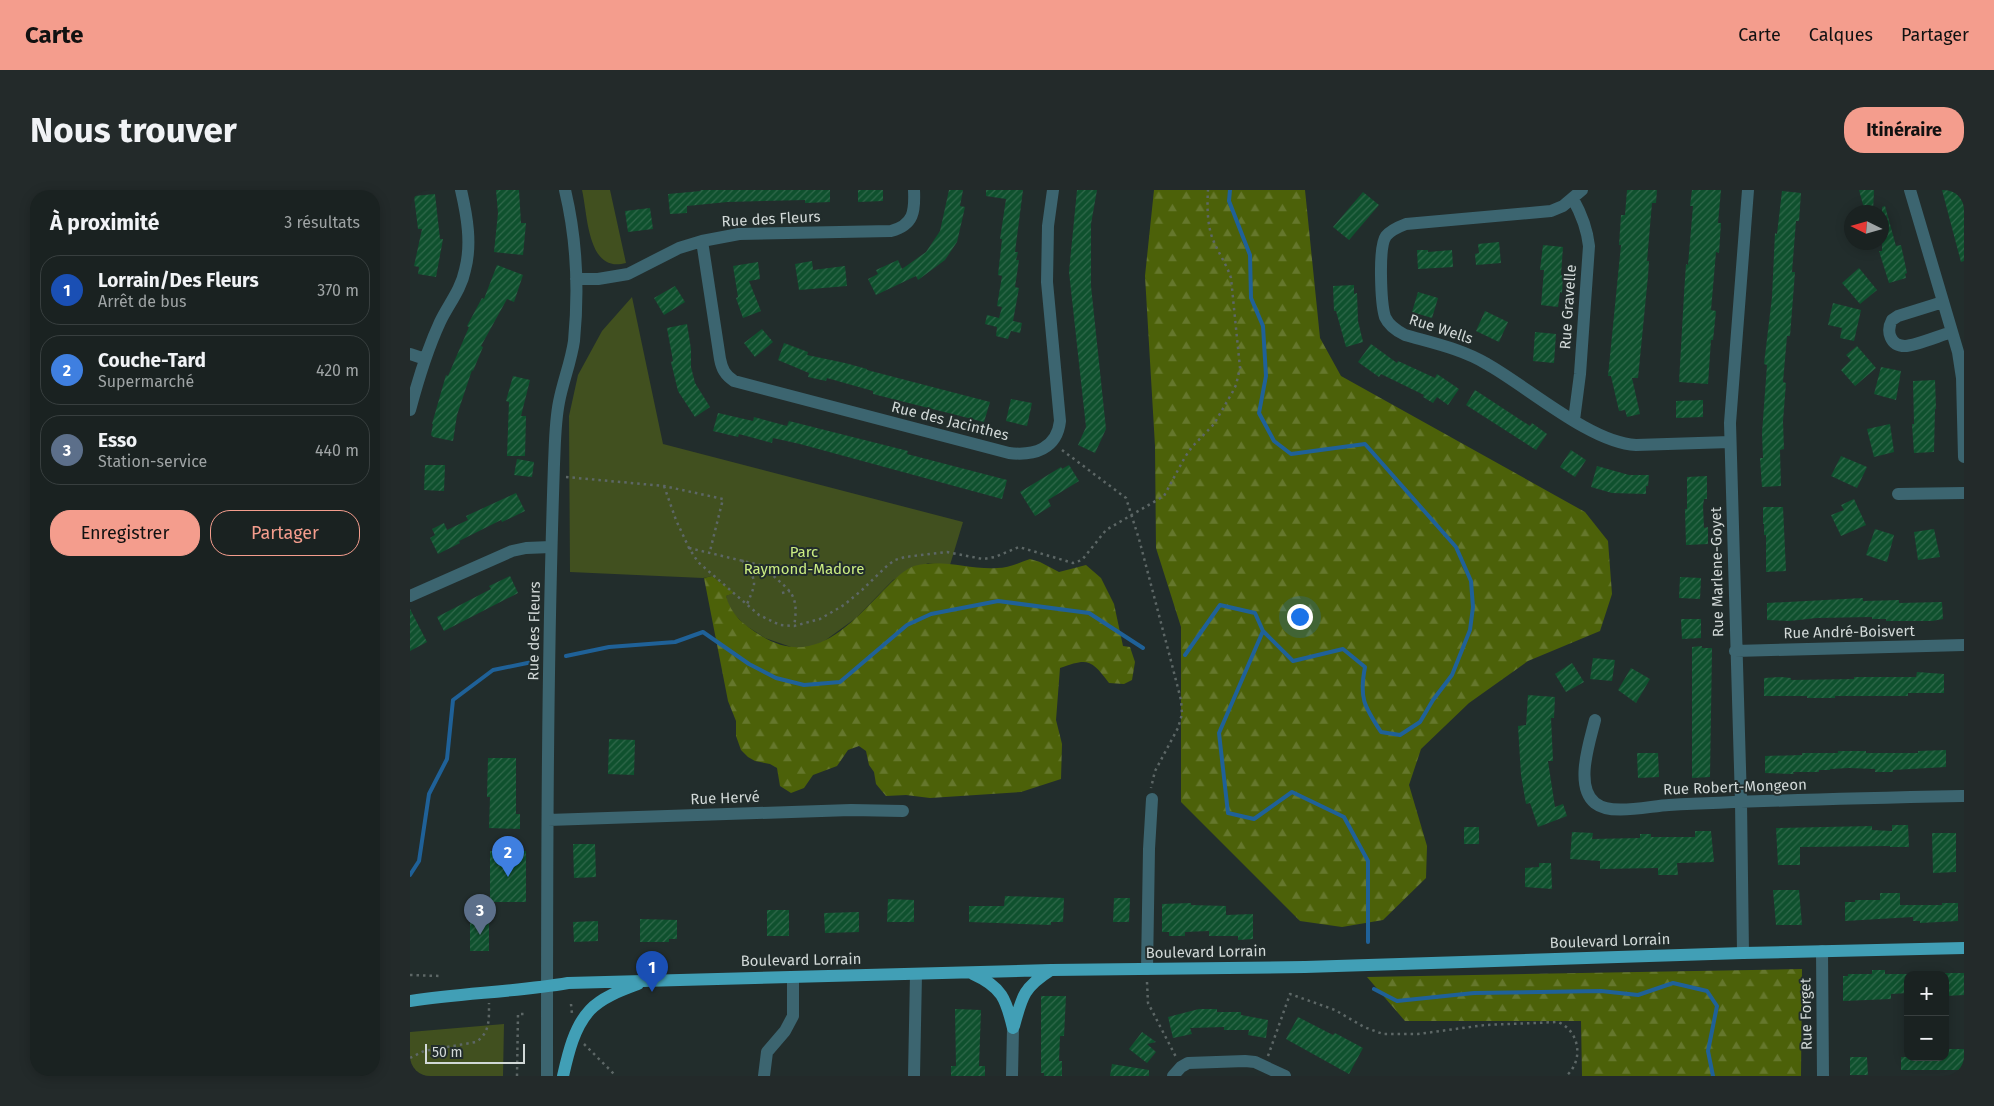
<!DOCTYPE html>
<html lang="fr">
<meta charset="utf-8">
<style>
body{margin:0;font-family:"Fira Sans",sans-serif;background:#232a2a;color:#f1f3f6}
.controls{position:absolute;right:15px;bottom:15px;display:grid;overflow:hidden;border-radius:10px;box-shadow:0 2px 12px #0003}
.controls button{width:45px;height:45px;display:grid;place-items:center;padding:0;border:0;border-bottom:1px solid #383f3f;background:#1a2221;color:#f1f3f6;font:25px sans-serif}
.compass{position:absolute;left:1434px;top:15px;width:45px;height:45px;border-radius:50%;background:#1a2221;box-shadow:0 2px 12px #0003;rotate:275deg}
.scale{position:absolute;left:15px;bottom:12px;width:100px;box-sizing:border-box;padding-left:5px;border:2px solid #d1d8d7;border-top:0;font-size:14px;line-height:18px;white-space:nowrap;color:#d1d8d7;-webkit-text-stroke:4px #222d2c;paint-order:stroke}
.you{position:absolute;left:889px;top:426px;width:18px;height:18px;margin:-12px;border:4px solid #fff;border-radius:50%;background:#1a73e8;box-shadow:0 0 0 8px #1a73e833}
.badge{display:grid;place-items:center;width:32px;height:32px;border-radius:50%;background:#f49d8d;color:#fff;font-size:16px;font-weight:700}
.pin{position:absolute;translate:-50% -41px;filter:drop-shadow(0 1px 2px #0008)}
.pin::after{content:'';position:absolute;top:26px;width:18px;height:15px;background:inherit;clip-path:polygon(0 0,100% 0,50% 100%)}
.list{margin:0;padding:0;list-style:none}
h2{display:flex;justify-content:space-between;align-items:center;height:65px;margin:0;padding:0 20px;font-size:21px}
h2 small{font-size:16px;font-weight:400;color:#9fa4a5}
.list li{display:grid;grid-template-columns:32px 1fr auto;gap:15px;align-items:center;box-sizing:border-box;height:70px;margin:0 10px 10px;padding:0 10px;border:1px solid #383f3f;border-radius:20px}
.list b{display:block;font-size:19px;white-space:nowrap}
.list p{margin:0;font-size:16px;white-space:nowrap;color:#9fa4a5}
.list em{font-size:16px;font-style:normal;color:#9fa4a5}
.actions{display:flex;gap:10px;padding:15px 20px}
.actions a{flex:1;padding:11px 0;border:1px solid #f49d8d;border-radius:20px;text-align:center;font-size:18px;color:#f49d8d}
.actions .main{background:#f49d8d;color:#111}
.map{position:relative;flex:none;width:1554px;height:886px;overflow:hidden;border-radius:20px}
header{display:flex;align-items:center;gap:30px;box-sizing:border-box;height:70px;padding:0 25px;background:#f49d8d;color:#111}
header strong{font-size:24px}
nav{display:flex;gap:28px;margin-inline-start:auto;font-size:18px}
.intro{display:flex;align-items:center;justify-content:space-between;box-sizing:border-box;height:120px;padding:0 30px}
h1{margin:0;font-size:35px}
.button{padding:12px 22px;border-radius:20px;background:#f49d8d;color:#111;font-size:18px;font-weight:700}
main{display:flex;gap:30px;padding:0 30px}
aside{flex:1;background:#1a2221;border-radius:20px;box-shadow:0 2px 12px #0003}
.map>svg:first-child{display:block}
</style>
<header>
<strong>Carte</strong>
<nav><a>Carte</a><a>Calques</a><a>Partager</a></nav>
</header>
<div class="intro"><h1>Nous trouver</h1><a class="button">Itinéraire</a></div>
<main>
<aside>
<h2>À proximité<small>3 résultats</small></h2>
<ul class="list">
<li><span class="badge" style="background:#1a4fb4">1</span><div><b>Lorrain/Des Fleurs</b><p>Arrêt de bus</p></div><em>370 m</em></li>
<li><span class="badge" style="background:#3f7fe0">2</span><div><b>Couche-Tard</b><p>Supermarché</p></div><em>420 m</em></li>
<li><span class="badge" style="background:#5c6f8a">3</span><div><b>Esso</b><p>Station-service</p></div><em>440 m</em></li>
</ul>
<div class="actions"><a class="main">Enregistrer</a><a>Partager</a></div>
</aside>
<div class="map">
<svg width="1554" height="886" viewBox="0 0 1554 886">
<defs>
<pattern id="forest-firs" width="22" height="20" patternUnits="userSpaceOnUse" patternTransform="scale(1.25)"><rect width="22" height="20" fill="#4c6109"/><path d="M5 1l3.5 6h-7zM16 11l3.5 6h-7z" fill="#65772c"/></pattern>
<pattern id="building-hatch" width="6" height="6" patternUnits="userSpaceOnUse" patternTransform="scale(1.25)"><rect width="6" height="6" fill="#0f512e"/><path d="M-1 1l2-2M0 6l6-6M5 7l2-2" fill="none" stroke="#31694c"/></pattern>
</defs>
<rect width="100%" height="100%" fill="#222d2c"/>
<path fill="#41501f" d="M172 0H200L216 73C177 84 178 25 172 0Z
M222 107 253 254 553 332 540 375 518 373 483 390 446 428 413 452 401 457 384 458 355 448 335 435 319 419 316 406 323 403 302 386 293 388 160 382 159 226 168 185 192 141Z
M94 834 93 886H0V842Z"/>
<path fill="url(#forest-firs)" d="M744 0H895L910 148 931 186 1175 322 1198 351 1202 404 1190 441 1118 471 1059 513 1011 559 999 595 1017 656 1016 688 973 730 932 737 890 731 771 612V437L746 358 745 256 735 86Z
M620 369 630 372 649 382 676 375 691 388 704 414 713 456 720 457 725 472 722 490 714 494 699 493C681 469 678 468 650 478L646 530 652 554 651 589 611 602 520 608 496 605 476 606 466 594 464 582 459 575 456 561 449 556 438 560 427 576 403 585 394 598 381 603 370 596 367 578 360 574 345 571 338 567 331 560 326 546V531L318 511 294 388 302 386 324 403 316 406C321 425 334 435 350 445 400 477 435 440 469 405 479 395 491 381 504 376 531 368 560 380 587 378 598 378 609 373 620 369Z
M1392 779 1391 886H1172L1171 831H995L957 787Z"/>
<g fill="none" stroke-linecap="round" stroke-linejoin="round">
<path stroke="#1f6198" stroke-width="4" d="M853 441 809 543 818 623 844 629 882 602 934 627 958 671V752
M775 465 810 415 845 423 853 441 883 471 933 459 955 477C949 508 954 516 971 542L990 545 1010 532 1023 510 1042 485 1060 440 1063 417 1061 391 1046 357 955 254 881 264 864 251 849 223 856 186 853 136 841 108 840 65 819 11 820 0
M156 466 199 457 265 452 293 442 339 474 366 488 394 495 430 492 497 435 521 424 588 411 679 423 733 458
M0 685 9 671 19 604 37 569 43 510 83 480 127 471
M964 799 987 811 1064 803 1191 801 1228 805 1263 793 1297 801 1307 816 1298 861 1303 886"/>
</g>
<path fill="url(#building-hatch)" d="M86 0H109L111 33H116L113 65 84 62 88 23Z
M290 0H420V12L395 13V10L317 12 277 16V23L260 24 258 4 291 1Z
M448 0H473V11L448 12Z
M539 0H553L550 16 555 17 547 52 535 70 508 90 506 86 466 105 458 89 468 84 466 80 488 70 492 79 516 62 530 41Z
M576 0H613L605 62H608L606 70H609L605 97 609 98 603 131 612 133 610 143 601 141 598 149 586 146 587 137 575 134 577 125 589 128 592 117 587 116 592 86 588 85 592 49H590L596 9 576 6Z
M667 0H687L681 34V96L696 239 685 263 668 255 676 237 659 82Z
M1217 0H1247L1246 13H1242L1237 71H1239L1238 86 1228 188H1222L1230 224 1217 227 1215 220 1209 221 1201 186H1198L1211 55H1209L1211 25H1215Z
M1282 0H1311L1308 33H1311L1309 63 1306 62 1301 120 1306 121 1303 150H1301L1298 194 1269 192 1274 104 1276 74 1278 75 1283 16H1280Z
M1449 0H1464L1463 22H1455Z
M1532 0H1550L1554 15V71L1551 72Z
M1372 1 1391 3 1389 31H1386L1382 82H1385L1380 146H1377L1373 192 1376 193 1373 231 1374 259 1370 260 1371 296 1352 297 1350 268H1353L1352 243 1357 175 1354 174 1362 107 1365 43 1367 44Z
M953 2 969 15 939 50 923 37Z
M25 4 30 49H33L26 87 8 84 9 77 4 76 12 39H8L4 6Z
M1475 16 1486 56 1491 55 1497 83 1495 84 1496 88 1479 93 1469 61H1472V17Z
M240 18 243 39 218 42 215 21Z
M1089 52 1091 73 1066 75 1065 64 1069 63 1068 54Z
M1133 55 1153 57 1151 85 1153 86 1152 103 1150 102 1148 117 1131 115 1134 80H1130Z
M1007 60H1018V62L1042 60 1043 77 1008 79Z
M402 71 403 80 435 76 437 96 389 100 385 74Z
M348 72 350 89 339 91 351 121 333 128 326 108 328 107 323 76Z
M87 75 113 85 104 112 97 109 71 156 73 157 63 181 62 180 47 225 43 251 23 247 21 245 23 234H22L36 185 38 186 59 137 57 136 72 108 74 109Z
M1449 78 1467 100 1450 114 1432 93Z
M944 95V104L947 103 948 131 953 152 936 157 926 121H924L923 96Z
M265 96 275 112 254 125 244 108Z
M1008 102 1028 108 1022 128 1002 122Z
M1423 113 1451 120 1444 151 1430 148 1432 138 1418 135Z
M1075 121 1098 132 1089 152 1066 141Z
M277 134 281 159V177L285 193 300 217 285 227 268 201 261 172 263 171 257 138Z
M352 139 363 152 345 167 334 153Z
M1125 142 1146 144 1144 173 1123 171Z
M374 153 398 162 397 165 435 173 457 179V180L580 212 574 232 463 204V201L417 188 416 191 398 187 399 183 368 170Z
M961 154 987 173 988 171 1025 188 1027 184 1049 199 1038 215 1027 207 1023 213 1013 207 1014 205 971 184 969 187 948 172Z
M1447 156 1466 178 1445 196 1431 180 1441 170 1436 165Z
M1471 177 1491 181 1486 210 1464 204Z
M103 186 120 190 111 226H116L115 266H97L99 212 96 211Z
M1525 190 1526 219H1525L1524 262 1504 263 1502 234H1504L1503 191Z
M1065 200 1120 236 1122 233 1137 244 1126 260 1056 215Z
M601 209 622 213 617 236 596 231Z
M1293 210V227L1266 228V211Z
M308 223 343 231 344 227 377 236 379 231 498 261 497 264 597 290 592 309 390 254 363 248 362 253 329 244 328 247 303 241Z
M1480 234 1484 262 1464 267 1457 239Z
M1161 260 1176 270 1165 287 1150 277Z
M1431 266 1457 277 1447 298 1421 286Z
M107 269 124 272 122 287 104 285Z
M15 275H35L34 301 14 300Z
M659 275 669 291 638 310 641 316 625 326 610 302 651 277 652 279Z
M1187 276 1219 285H1239L1238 296H1236V304L1202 303 1181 297Z
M1297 286V309H1294L1293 316 1294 338 1298 337V354L1276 355 1275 319H1277V287Z
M106 303 115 321 92 332 91 330 49 351 50 353 28 364 20 348 25 345 22 339 34 333 37 340 58 330 56 326Z
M1444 309 1456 335 1431 346 1421 325 1434 320 1431 315Z
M1353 317H1373L1376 381 1356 382V345H1354V334H1353Z
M1465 339 1484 345 1477 372 1456 365Z
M1524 339 1530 367 1508 370 1504 342Z
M100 386 108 403 34 441 27 427 81 399 79 396Z
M1270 387 1291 388 1290 409 1269 408Z
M1453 408V411L1489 410V413L1532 412 1533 429 1522 431H1476V429H1462V427L1406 428 1380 431 1357 430V413Z
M0 419 17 452 0 461Z
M1271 429H1291V448L1272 449Z
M1292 456V458H1302L1300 587 1282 588V457Z
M1183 468 1205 470 1202 491 1180 489Z
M1162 473 1174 492 1156 502 1145 484Z
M1221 478 1240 489 1226 513 1208 500Z
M1507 482 1534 484V503H1498V506H1425V508H1397V506H1354V488L1371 487 1381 488V490L1444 489V487H1506Z
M1118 505 1145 507 1144 528H1141L1143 571H1138L1145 617 1153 614 1157 626 1128 637 1120 613 1116 614 1111 585 1108 536 1116 535Z
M199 549 225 550 224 585 198 584Z
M1536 560V577L1483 580V582H1465V579L1439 578 1420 579V580H1409V582H1383L1384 584 1355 583V566L1392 565V563H1428V561H1456V563H1508V561Z
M1227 563H1248L1249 587 1228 588Z
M78 568H106V624H110V639L79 638 80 607H77Z
M1482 635H1498L1499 657H1480V656L1390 657V675H1368L1366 638 1462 636V640L1482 641Z
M1054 637H1069V654H1054Z
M1285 641H1301L1304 672 1267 673 1268 685H1248V678L1190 679V671L1160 669 1162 642 1183 643 1182 649 1230 648V644H1241V647H1285Z
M1522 643H1546V682L1523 683Z
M163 654H185L186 687 164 688Z
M80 661H116V712H80Z
M1129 673H1141L1142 699 1115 697V678L1129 677Z
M1363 700H1389L1392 735H1366Z
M1470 703H1490V715H1532V713H1548V731L1510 733V731H1503V727L1435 731V712H1445V710H1470Z
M595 706 654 708 653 732H641V735L559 732V716H594Z
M704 708H720L719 732H703Z
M478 709 504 710V732H477Z
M781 713V715L816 716V725L843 724V749L828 750V746H799V741L775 742V746H759V742H752V714Z
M357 720H379V746H357Z
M449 722V742L415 743 414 723Z
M60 728H79V761H60Z
M230 729 267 730V749H259V752H230Z
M188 731V751L164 752 163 732Z
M1462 780H1475V784H1498V803L1481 804V809L1433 811V786H1438V784H1462Z
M1535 783H1554V805L1535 806Z
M631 806H656L654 846H650L649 871H652V886H634V883H631Z
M545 819 571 820 569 876H575V886H541V876H546Z
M789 819H807V822H831V825L858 830 856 848 838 845 839 840H814V837L780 838 782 844 763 848 758 827Z
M888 827 923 845 925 843 953 858 939 884 876 849Z
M732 842 746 852 737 854 746 862 737 873 719 859Z
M1535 859H1554V880H1491V867H1535Z
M1440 867H1457L1458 885H1440Z
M702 874 739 880V886H700Z"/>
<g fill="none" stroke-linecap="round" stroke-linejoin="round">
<path stroke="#5d6766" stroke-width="2.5" stroke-dasharray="2.5 4" stroke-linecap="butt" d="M652 260 716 308 729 349 761 471 771 510 772 524 768 538 745 581 741 598
M156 287 254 296 313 309 300 361
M254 296 266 330 279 358 288 372 349 425 370 435 384 436 410 429 434 415 452 400 478 375 485 370 495 367 537 362 573 369 585 367 609 357 663 373 672 370 696 340 754 306 775 267 782 257 804 234 822 203 826 195 830 178 821 88C817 75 809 64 804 52 797 37 797 16 798 0
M279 358 354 376C374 400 391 398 384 436
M332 370C346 392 348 389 337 414
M372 403 380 401
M0 785 30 786
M737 792 738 813 766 867
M161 814 162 824
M174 854 206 886
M858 866 880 804 925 820 954 837 973 844H1008L1075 835 1148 832C1170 841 1174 871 1156 886
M0 868 14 861 66 852C80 843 79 829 79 813
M107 886 108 824H117"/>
<path stroke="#3c6570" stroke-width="12" d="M1172 0 1153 16 1141 21 996 34C988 37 981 40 976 46 968 57 971 114 975 127 979 136 987 141 995 145 1023 153 1052 159 1077 174 1118 197 1181 253 1226 255L1320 252
M1500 0 1548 162 1552 188 1554 267
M1163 9C1172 25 1177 38 1179 56L1170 184 1164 230
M292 51 310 169C312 179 315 185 324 191L599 263C624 266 647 259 650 231L637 92 638 36 643 0
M166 89H188L218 84 269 58 292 51 329 44 481 41C504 35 505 21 504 0
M1533 112 1488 126 1482 130C1476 141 1480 156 1495 156 1505 156 1531 145 1542 142
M0 164 15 169
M0 220C8 190 17 160 30 132 38 115 51 100 55 80 62 54 57 26 51 0
M1488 304 1554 303
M0 406 102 361 116 358 141 357
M1325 461 1554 455
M1185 530C1180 551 1164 596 1185 613 1201 626 1239 616 1259 615 1357 610 1456 608 1554 606
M138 630 441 620 493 621
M1412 761 1413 886
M1333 763 1331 612 1320 233 1338 0
M737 779 739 659 742 609
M137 886C137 682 137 478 144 274 145 253 145 232 149 212 153 191 161 172 164 151 169 99 167 50 155 0
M354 886 357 862 375 841 383 826V787
M504 886 506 784
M602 886 603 838
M763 886 771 877 778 873 835 871 845 872 875 886"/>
<path stroke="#419fb6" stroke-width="12" d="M563 784C592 797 596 809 603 838
M0 811C52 803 106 802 158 793L641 780 895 777 1333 763 1554 758
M604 836C612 806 614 797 641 780
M153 886C158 864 164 837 180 820 192 807 212 800 228 794"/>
</g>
<g text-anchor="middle" stroke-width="4" stroke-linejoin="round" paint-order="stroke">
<g font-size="15" fill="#d1d8d7" stroke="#222d2c">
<text transform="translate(361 29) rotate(-3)" y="5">Rue des Fleurs</text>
<text transform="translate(1158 117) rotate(-86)" y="5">Rue Gravelle</text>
<text transform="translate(1031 139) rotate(18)" y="5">Rue Wells</text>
<text transform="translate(540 231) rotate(14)" y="5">Rue des Jacinthes</text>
<text transform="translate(1307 382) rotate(-91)" y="5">Rue Marlene-Goyet</text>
<text transform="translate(124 441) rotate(-89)" y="5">Rue des Fleurs</text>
<text transform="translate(1439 442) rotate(-1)" y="5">Rue André-Boisvert</text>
<text transform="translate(1325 597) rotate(-2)" y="5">Rue Robert-Mongeon</text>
<text transform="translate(315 608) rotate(-2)" y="5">Rue Hervé</text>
<text transform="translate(1200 751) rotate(-2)" y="5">Boulevard Lorrain</text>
<text transform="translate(796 762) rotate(-1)" y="5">Boulevard Lorrain</text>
<text transform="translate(391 770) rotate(-1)" y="5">Boulevard Lorrain</text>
<text transform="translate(1396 824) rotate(-91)" y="5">Rue Forget</text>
</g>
<g font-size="15" fill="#cbed82" stroke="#222d2c">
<text x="394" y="367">Parc<tspan x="394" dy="17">Raymond-Madore</tspan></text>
</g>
</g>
</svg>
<div class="controls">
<button>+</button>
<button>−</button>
</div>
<svg class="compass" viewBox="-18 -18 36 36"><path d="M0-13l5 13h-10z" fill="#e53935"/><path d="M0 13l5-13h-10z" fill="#9fa4a5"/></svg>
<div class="scale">50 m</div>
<div class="you"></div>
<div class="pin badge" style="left:242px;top:802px;background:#1a4fb4">1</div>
<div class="pin badge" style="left:98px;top:687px;background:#3f7fe0">2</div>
<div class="pin badge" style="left:70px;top:745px;background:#5c6f8a">3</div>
</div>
</main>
